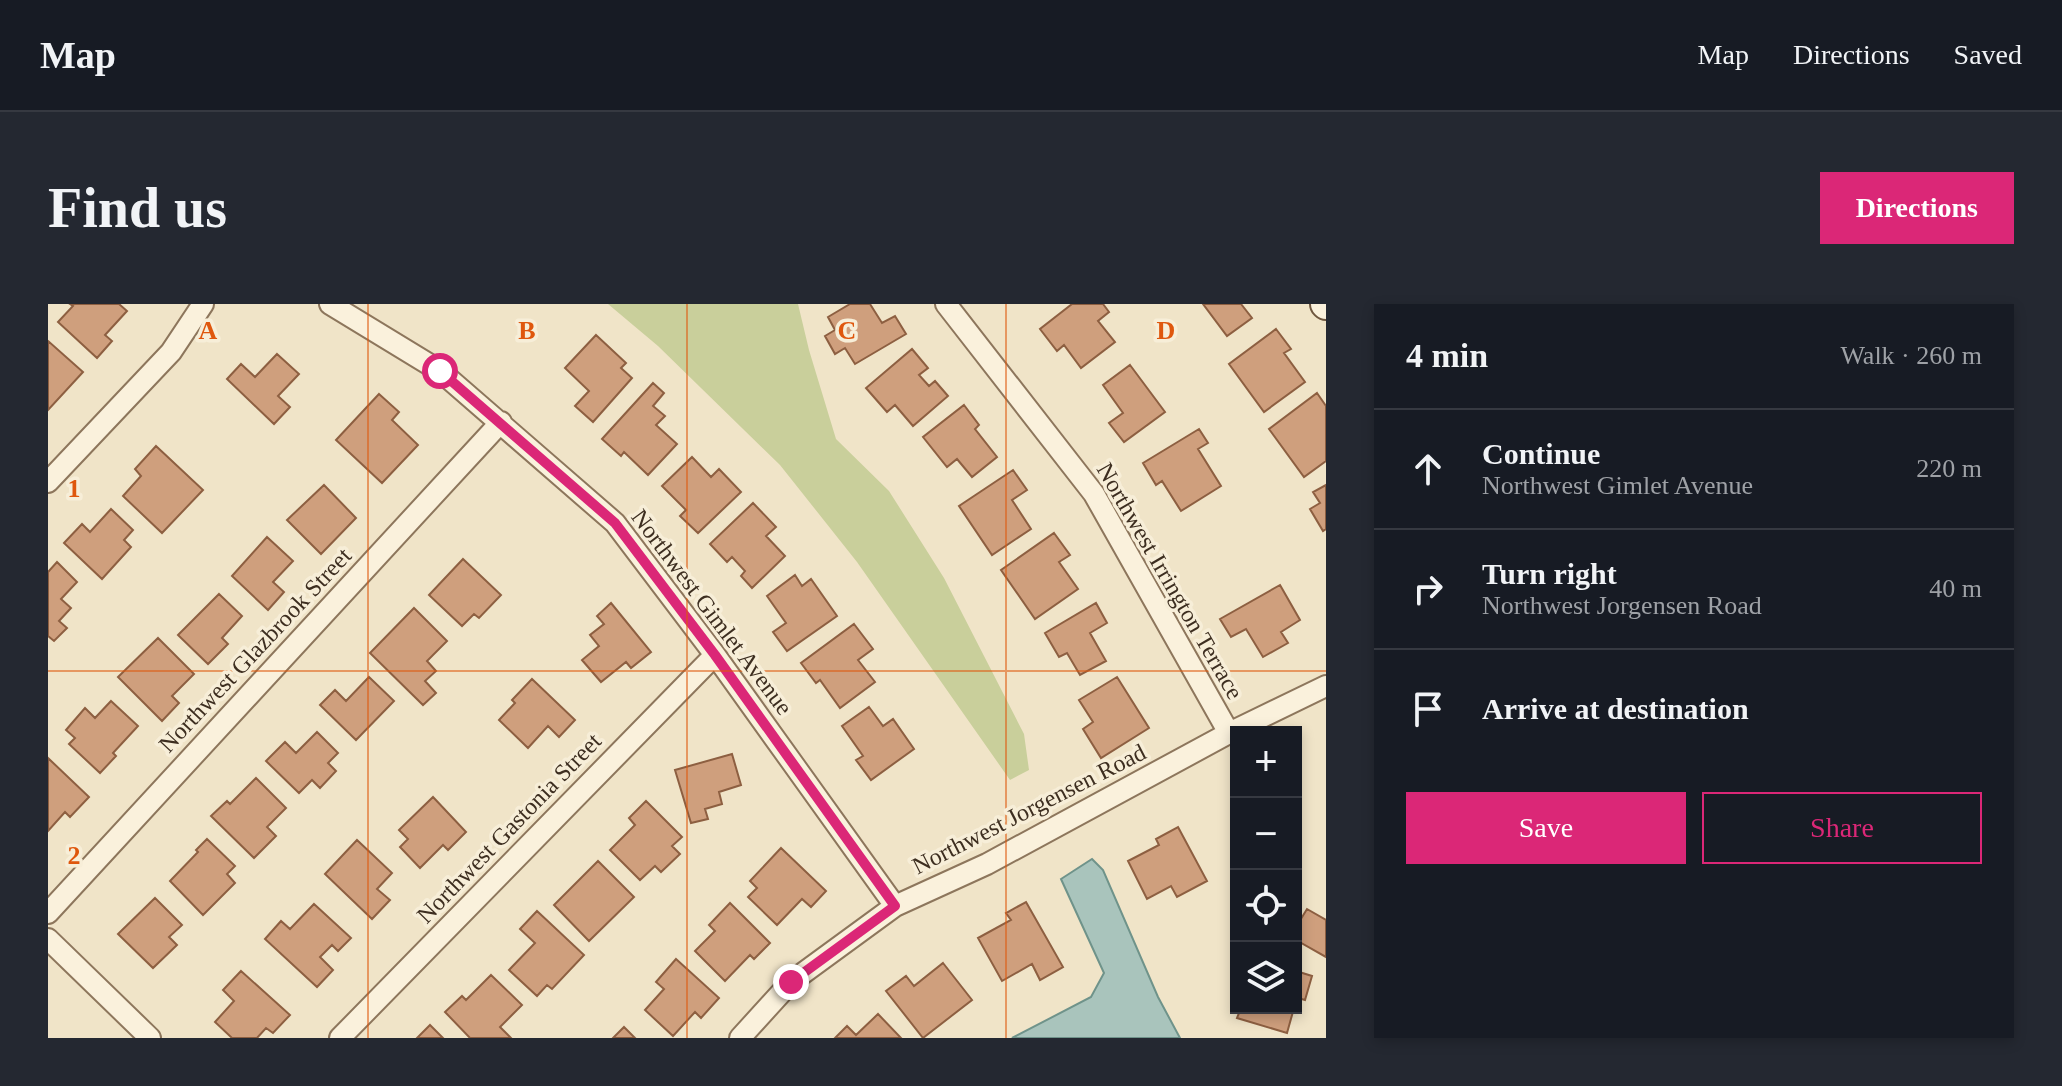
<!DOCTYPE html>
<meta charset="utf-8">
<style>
body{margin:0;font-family:Georgia,serif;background:#242831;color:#f1f3f6}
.controls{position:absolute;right:24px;bottom:24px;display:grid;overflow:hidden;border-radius:0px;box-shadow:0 4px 12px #0003}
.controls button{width:72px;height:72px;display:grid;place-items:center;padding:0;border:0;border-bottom:2px solid #363941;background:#171b24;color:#f1f3f6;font:40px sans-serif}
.stop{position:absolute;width:24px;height:24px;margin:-18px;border:6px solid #db2777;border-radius:50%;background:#fff}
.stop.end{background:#db2777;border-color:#fff;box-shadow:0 2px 8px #0008}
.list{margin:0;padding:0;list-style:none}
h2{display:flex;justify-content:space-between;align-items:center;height:104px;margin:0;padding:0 32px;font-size:34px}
h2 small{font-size:26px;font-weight:400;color:#9ea1a6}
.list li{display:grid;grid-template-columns:52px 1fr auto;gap:24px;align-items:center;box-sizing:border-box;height:120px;padding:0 32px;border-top:2px solid #363941}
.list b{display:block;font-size:30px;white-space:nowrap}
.list p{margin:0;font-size:26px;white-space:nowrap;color:#9ea1a6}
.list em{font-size:26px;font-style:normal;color:#9ea1a6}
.actions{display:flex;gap:16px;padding:24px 32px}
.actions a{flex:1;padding:18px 0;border:2px solid #db2777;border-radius:0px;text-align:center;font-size:28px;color:#db2777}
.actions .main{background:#db2777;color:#fff}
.icon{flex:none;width:44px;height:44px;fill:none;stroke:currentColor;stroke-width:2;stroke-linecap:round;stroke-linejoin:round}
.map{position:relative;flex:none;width:1278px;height:734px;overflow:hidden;border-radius:0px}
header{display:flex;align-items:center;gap:48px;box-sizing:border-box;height:112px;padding:0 40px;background:#171b24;border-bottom:2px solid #363941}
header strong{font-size:38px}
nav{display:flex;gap:44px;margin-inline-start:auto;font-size:28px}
.intro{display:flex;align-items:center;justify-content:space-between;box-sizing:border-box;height:192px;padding:0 48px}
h1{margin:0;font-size:56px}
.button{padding:20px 36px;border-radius:0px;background:#db2777;color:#fff;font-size:28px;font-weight:700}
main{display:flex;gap:48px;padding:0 48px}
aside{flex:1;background:#171b24;border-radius:0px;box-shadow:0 4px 12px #0003}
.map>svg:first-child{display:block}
</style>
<header>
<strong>Map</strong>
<nav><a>Map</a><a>Directions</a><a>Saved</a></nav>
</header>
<div class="intro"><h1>Find us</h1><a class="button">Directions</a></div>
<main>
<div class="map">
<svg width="1278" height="734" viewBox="0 0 1278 734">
<rect width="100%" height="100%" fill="#f0e4c8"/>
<path fill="#c9cf9b" d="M560 0H750L761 46 788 135 841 187 896 274 976 430 981 466 962 476 809 258 732 161 610 42Z"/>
<path fill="#a9c4bc" stroke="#6f938a" stroke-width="2" d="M1044 555 1055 566 1110 693 1132 734H964L1043 693 1056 669 1013 575Z"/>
<path fill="#cf9f7d" stroke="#8d5f41" stroke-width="2" d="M22 0H71L79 7 57 31 64 37 49 54 10 18 25 2Z
M802 0H822L834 19 847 12 858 30 807 60 797 44 787 50 777 32 787 26 780 13Z
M1024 0H1055L1061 8 1050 17 1067 38 1033 64 1016 41 1009 47 992 25Z
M1155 0H1193L1204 14 1179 32Z
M1228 25 1243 45 1236 49 1257 78 1216 108 1181 60Z
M548 31 578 59 573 64 584 74 545 118 527 102 541 87 517 64Z
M0 37 35 68 0 106Z
M864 45 880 64 871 71 881 82 887 77 900 92 865 122 847 101 839 108 818 84Z
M229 50 251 70 230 92 242 103 226 120 179 75 193 60 207 73Z
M1082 61 1117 108 1076 138 1061 119 1075 109 1055 81Z
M605 79 616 89 605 102 617 112 608 121 629 140 600 171 576 148 573 152 554 135Z
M1269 89 1278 102V157L1256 173 1221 125Z
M331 90 351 108 344 116 370 141 334 179 288 136Z
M916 101 931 121 927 125 949 153 924 173 909 155 899 163 875 133Z
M1151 125 1160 139 1150 145 1173 182 1133 207 1114 177 1108 181 1095 159Z
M108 142 155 186 114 229 75 192 93 172 87 165Z
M644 153 663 173 671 165 693 188 650 229 632 212 638 206 614 182Z
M965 166 979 186 964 196 983 225 944 251 911 202Z
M276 181 308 214 273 250 239 216Z
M1278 181V225L1275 227 1262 205 1272 199 1265 188Z
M705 199 728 223 718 232 737 252 704 284 693 272 697 267 684 253 679 258 662 240Z
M63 205 85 226 76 236 83 243 54 275 16 239 34 220 42 228Z
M1006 229 1022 251 1011 258 1030 285 987 315 953 266Z
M219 233 245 257 225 278 236 288 220 306 184 272Z
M415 255 453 291 431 314 426 310 414 322 381 291Z
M9 258 29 278 13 295 23 304 11 317 19 324 6 337 0 332V268Z
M747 271 754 282 763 275 789 312 739 347 725 328 738 319 719 292Z
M1232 281 1252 316 1233 328 1240 339 1215 353 1198 325 1183 333 1172 315Z
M171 290 194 312 174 334 180 340 160 360 130 331Z
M563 299 603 348 583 364 578 358 553 378 534 356 551 342 542 331 556 320 549 312Z
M1048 299 1059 319 1042 329 1058 357 1032 371 1019 349 1011 353 997 329Z
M366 304 399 337 379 357 388 367 377 377 388 389 375 401 322 349Z
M806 320 825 345 810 356 827 378 792 404 772 376 768 379 753 359Z
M110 334 146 370 124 392 131 399 114 417 70 373Z
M321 373 346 397 308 436 272 401 287 386 298 397Z
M1069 373 1101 424 1053 454 1035 425 1045 418 1031 396Z
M484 375 527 416 511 433 500 422 480 444 451 416 467 399 464 396Z
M63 397 90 422 65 449 68 452 52 469 21 440 27 434 18 426 37 404 47 414Z
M821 403 835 422 845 415 866 445 823 476 808 456 815 452 794 422Z
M269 428 290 449 280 459 288 467 272 484 264 476 251 489 218 457 237 438 248 449Z
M684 450 693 481 671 488 674 500 657 505 660 515 643 519 627 466Z
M0 454 41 493 22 513 17 508 0 527Z
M208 474 238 504 219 523 228 532 206 554 163 512 179 497 182 500Z
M385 493 418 528 400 546 395 541 372 564 352 543 360 535 351 526Z
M598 497 634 533 624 542 632 550 613 568 607 562 592 576 562 546 587 521 581 514Z
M1130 523 1159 577 1129 593 1123 582 1099 595 1080 557 1111 541 1108 535Z
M159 535 187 562 179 570 187 579 155 611 122 577 150 548 148 546Z
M309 536 344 569 329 585 342 596 324 615 277 570Z
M733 544 778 587 763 603 754 595 729 621 700 593 709 584 702 577Z
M550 557 586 593 541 637 506 601Z
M107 594 134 621 121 633 129 641 105 664 70 630Z
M978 598 1015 663 992 676 984 660 954 677 930 634 963 616 958 609Z
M682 599 722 639 706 655 702 651 677 677 647 647 667 627 661 621Z
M266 600 303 634 290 647 284 641 272 653 285 666 269 683 217 635 233 617 242 625Z
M1259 605 1278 616V653L1248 636V623Z
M489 607 536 651 504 685 499 681 489 692 461 666 487 639 472 625Z
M628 655 671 694 653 714 647 708 625 732 597 706 616 685 608 678Z
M895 659 924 696 875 734 838 687 858 672 866 682Z
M193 667 242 711 225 729 218 724 209 734H184L167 718 186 697 175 686Z
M1248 667 1264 672 1257 696 1250 694 1248 699Z
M443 671 474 701 452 723 463 734H422L397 708 414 692 418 696Z
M1193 704H1246L1239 729 1189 714Z
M830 710 853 734H787L799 722 808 731Z
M382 721 395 734H369Z
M576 723 587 734H565Z"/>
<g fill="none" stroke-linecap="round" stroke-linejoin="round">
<defs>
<path id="street" d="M282 0 392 67 567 219 667 351 847 602
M898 0 1046 190 1181 429
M0 178 123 48 155 0
M0 609 453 118
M0 635 102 734
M292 734 667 351
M692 734 743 678 847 602 939 560 1181 429 1278 382"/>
<path id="secondary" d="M1277 0 1278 1"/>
</defs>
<use href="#street" stroke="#8d765c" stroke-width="24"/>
<use href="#secondary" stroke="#6f573f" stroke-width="32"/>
<use href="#street" stroke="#faf1dc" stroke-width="20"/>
<use href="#secondary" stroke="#faf1dc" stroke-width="28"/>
</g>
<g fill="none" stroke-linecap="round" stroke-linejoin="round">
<path stroke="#db2777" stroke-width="10" d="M392 67 567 219 667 351 847 602 743 678"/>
</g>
<path fill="none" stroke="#df570d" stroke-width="2" stroke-opacity="0.55" d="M320 0V734M639 0V734M958 0V734M0 367H1278"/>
<g text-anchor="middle" stroke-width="7" stroke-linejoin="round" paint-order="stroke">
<g font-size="24" fill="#3d2e20" stroke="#f7eed8">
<text transform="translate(1122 277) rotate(60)" y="8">Northwest Irrington Terrace</text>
<text transform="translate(664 308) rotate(53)" y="8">Northwest Gimlet Avenue</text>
<text transform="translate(207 346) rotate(-47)" y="8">Northwest Glazbrook Street</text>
<text transform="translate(981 505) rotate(-27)" y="8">Northwest Jorgensen Road</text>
<text transform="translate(461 524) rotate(-46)" y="8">Northwest Gastonia Street</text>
</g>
</g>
<g font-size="26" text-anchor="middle" font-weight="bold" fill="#df570d" stroke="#f7eed8" stroke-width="7" stroke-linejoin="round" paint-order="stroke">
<text x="160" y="35">A</text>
<text x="479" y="35">B</text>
<text x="799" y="35">C</text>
<text x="1118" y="35">D</text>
<text x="26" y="193">1</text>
<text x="26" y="560">2</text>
</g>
</svg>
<div class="controls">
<button>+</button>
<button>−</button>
<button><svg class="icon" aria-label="locate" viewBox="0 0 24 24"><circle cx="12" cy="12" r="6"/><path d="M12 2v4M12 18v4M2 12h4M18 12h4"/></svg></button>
<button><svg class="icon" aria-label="layers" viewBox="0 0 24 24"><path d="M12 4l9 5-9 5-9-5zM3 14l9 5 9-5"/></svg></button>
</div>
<div class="stop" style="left:392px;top:67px"></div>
<div class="stop end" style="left:743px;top:678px"></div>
</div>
<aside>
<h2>4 min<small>Walk · 260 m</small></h2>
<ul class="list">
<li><svg class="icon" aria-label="ahead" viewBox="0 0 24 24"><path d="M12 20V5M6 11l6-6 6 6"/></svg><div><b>Continue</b><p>Northwest Gimlet Avenue</p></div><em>220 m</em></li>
<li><svg class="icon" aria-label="right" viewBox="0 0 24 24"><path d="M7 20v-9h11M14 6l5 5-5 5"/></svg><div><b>Turn right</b><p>Northwest Jorgensen Road</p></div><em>40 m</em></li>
<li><svg class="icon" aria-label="arrive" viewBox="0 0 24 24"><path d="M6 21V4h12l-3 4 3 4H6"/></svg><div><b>Arrive at destination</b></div></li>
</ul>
<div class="actions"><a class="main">Save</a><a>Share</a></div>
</aside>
</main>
